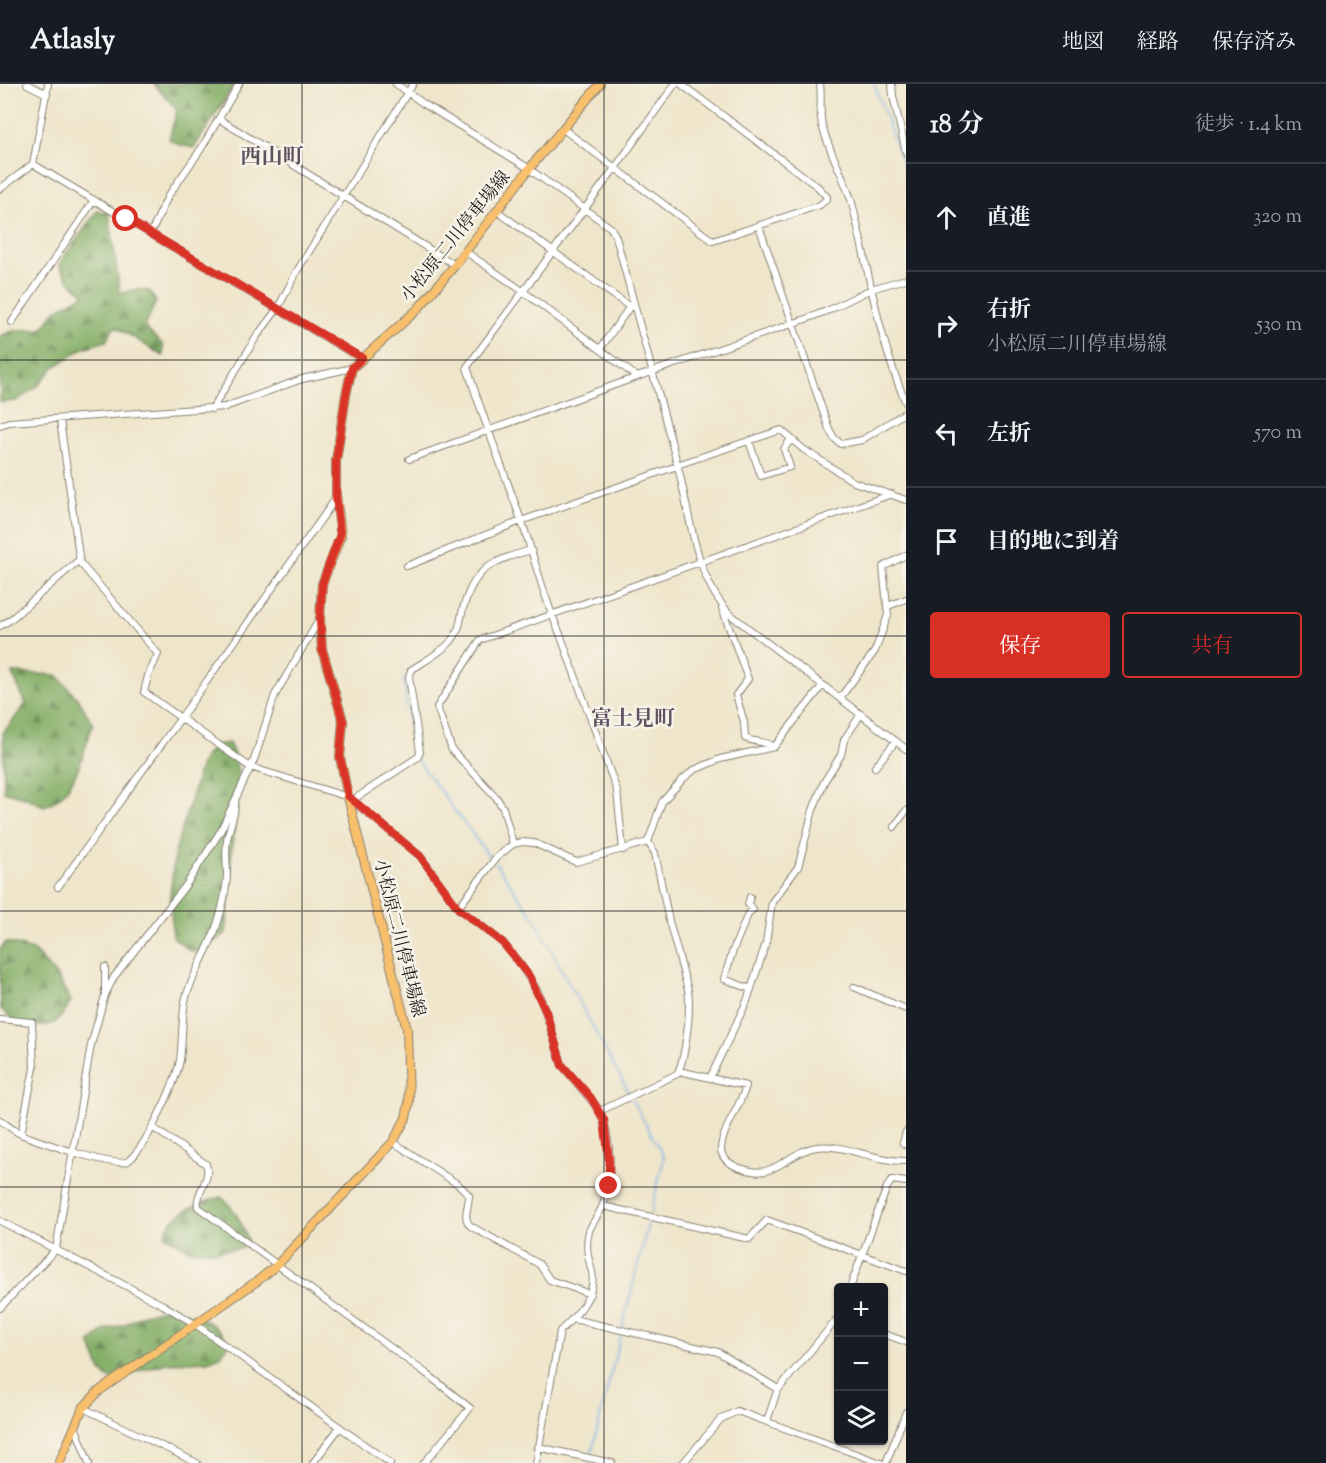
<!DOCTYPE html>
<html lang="ja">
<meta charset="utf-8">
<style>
body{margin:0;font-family:"Sorts Mill Goudy","Noto Serif JP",serif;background:#242831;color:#f1f3f6}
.controls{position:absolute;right:18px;bottom:18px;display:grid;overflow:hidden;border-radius:6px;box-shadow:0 2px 4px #0004}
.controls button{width:54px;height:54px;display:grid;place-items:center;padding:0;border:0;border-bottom:2px solid #363941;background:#171b24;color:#f1f3f6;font:30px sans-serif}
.stop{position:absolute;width:18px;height:18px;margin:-14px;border:4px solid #d93025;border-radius:50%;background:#fff}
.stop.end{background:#d93025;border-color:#fff;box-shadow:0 2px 6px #0008}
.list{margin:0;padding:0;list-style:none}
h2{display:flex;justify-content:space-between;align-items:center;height:78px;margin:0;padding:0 24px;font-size:26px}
h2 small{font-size:20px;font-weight:400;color:#9ea1a6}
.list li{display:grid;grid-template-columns:39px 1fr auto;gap:18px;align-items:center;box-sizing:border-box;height:108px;padding:0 24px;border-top:2px solid #363941}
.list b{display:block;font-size:22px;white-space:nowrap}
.list p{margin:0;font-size:20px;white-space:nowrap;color:#9ea1a6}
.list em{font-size:20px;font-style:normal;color:#9ea1a6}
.actions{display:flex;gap:12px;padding:18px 24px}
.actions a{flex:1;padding:14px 0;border:2px solid #d93025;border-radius:6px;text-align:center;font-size:21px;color:#d93025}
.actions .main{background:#d93025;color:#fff}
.icon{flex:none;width:33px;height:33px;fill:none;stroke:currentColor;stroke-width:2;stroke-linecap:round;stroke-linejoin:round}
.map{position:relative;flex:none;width:906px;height:1379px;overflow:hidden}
header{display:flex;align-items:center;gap:36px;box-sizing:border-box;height:84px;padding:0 30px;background:#171b24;border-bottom:2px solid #363941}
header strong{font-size:28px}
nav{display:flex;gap:33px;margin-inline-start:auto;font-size:21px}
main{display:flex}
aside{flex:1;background:#171b24}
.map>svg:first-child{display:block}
</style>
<header>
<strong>Atlasly</strong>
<nav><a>地図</a><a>経路</a><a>保存済み</a></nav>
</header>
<main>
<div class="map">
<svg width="906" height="1379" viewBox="0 0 906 1379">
<defs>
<pattern id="forest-firs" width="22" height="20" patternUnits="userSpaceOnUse" patternTransform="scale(1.5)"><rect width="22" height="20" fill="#83ae66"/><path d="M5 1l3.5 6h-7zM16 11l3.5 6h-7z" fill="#6a8d53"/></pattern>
</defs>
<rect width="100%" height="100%" fill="#f7f3e8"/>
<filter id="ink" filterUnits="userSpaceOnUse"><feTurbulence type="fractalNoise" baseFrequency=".0167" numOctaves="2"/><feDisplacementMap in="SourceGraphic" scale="12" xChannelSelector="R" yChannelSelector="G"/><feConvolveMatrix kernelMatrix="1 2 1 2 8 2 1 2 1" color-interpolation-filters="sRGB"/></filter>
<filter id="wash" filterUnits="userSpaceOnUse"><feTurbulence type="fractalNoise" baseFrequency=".008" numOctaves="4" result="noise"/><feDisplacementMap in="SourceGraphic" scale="24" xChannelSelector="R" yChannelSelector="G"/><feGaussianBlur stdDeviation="1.35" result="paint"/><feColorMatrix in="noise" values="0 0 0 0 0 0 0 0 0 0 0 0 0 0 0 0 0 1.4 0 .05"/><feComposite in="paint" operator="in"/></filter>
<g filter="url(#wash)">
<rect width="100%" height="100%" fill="#efe5ca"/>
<path fill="url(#forest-firs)" stroke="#506541" stroke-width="1.5" d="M154 0H235L194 64 180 61 169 55 177 26Z
M97 127 109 129 120 210 137 205 150 207 156 218 144 243 163 261V272L115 242 106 257 83 264 54 283 38 302 16 317 0 318V252L16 246 42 245 56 226 85 210 69 197 59 180Z
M12 589 57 591 78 615 93 640C83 669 76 711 44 722L27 714 4 707 3 649 26 620Z
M229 659C247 693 234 729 232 765 229 794 230 820 226 849L200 868 190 867 173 853 170 812 175 768 202 677 214 661Z
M6 858 33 866 56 891 71 917C56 946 51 941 20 942L1 925 0 865Z
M221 1113C235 1124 242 1139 248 1157L243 1164 216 1167 190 1166 165 1151C169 1130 202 1118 221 1113Z
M168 1224C193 1231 217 1236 229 1260L221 1272 207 1277 167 1279 109 1295 101 1287 90 1259 105 1246 124 1241 144 1230Z"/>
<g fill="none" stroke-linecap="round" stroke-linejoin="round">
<path stroke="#77b3e9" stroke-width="1.5" d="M874 0 906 89
M403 594 414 670
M418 677 491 775
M496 780 535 835 565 892
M566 894 629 1009
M632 1015 664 1073 651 1129
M622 1245 649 1136
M591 1371 621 1249"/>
</g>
</g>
<g filter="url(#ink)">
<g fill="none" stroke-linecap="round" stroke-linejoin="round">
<defs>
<path id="minor" d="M27 0 47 10
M396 0 424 20 525 82 611 144 616 153C636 228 656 303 677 379 690 428 694 494 731 531L906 665
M820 0C822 14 819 27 822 41 829 68 844 92 852 119 869 186 878 255 906 319
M892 0 893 12 906 68
M219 35 455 181
M563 45 713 157 820 121 827 115V113L818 103 681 0
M33 80 362 275
M0 105 33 80 48 0
M497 127 630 223
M759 142 829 345 834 354 841 360 862 356 906 328
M151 149 168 112 201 65 239 0
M466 168 524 208 637 293
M12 238 94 116
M600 265 631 221
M212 325 257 252 278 224 297 187 413 0
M60 336 80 479 158 570 148 592 144 608 250 683 348 713 420 772 458 824 503 859 520 880 538 908 546 929 562 981 600 1027C611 1053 614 1096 602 1123 599 1131 592 1139 589 1147 585 1162 588 1174 592 1188 597 1211 575 1233 560 1247L536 1379
M0 341 9 338 225 323 302 295 352 284
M749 357 761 392 790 383 784 365 791 355
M409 375 637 293 806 235 829 226 871 205 906 195
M677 381 781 346 803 365 854 398 906 416
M407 482 521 437 677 382
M888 522 906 515
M722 524 748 595 736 611 744 638 745 654C754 659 764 656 774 663
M0 542 10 536 79 476
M840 614 875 567 888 531 883 483 906 471
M875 683 896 657
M353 716 418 673 420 668 409 593 411 586C423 578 444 567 452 556 460 546 460 536 463 525 474 483 493 477 531 466
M894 743 906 727
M648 758 662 718 683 695 694 686 720 675 774 663 823 601
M513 760 503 724 496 713 452 666 437 623 480 556 892 410
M623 766 617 707 560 550C543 513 535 474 521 436 503 385 483 335 467 283L615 84 675 0
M58 803 180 635 334 417 335 412
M750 813 748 820 753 825 748 830 733 866 724 895 751 905
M458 824 496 774 513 760 523 758 534 759 576 778 648 758
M854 903 906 925
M105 911 114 893 186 801 220 748 254 676 275 611 319 536
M0 935 32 938 34 984 21 1050
M679 987 746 1002C741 1021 721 1047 721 1066 722 1075 732 1081 740 1084 750 1087 761 1090 771 1085 786 1079 800 1065 816 1063 842 1059 876 1078 906 1077
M710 994 747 917 766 859 772 818 798 783 813 726 824 698 841 671 844 656 861 630
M600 1027 677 990C686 974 691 924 688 906L669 837 655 769 648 758
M0 1036C7 1041 15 1048 23 1051 39 1057 116 1085 128 1077 146 1064 176 998 180 976 183 955 181 933 186 913 194 887 209 866 217 841 222 826 226 808 227 792 227 780 225 768 227 756 229 742 236 731 235 716
M152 1043 206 1080C212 1096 195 1108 198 1123L427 1290 470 1324 424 1379
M906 1048 903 1059 906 1061
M393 1058 459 1101 469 1111C469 1123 461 1135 472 1143L539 1180 550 1196 590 1210
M603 1122 749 1155 767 1136 906 1187
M0 1137 163 1221 195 1240 390 1379
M850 1204 887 1103 892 1096 906 1098
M0 1224 56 1165 91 961 105 911V883
M573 1235 718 1268 778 1305
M884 1250 906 1258
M83 1324 197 1379
M767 1337 777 1307 838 1234
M75 1342 89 1379
M538 1363 612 1379
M313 1379 340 1343
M683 1379 721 1335 737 1327 881 1379
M886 1379 906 1328"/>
<path id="major" d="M59 1379 83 1324 99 1307 260 1195 278 1180 393 1058 406 1034 409 1018 407 945 348 713 340 673 343 637 322 565 320 536 322 500 341 451 336 411V377L346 311 352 284 418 225 455 181 529 85 600 0"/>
</defs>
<use href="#minor" stroke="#868073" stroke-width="8"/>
<use href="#major" stroke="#868073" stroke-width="10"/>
<use href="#minor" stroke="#fff" stroke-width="6"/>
<use href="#major" stroke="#f8bf6c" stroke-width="8"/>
</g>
</g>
<g fill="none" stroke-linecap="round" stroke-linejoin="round" filter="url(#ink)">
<path stroke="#d93025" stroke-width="8" d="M126 135 362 274 352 284 346 311 336 377V411L340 451 322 500 320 536 322 565 343 637 340 673 348 712 420 772 458 824 503 859 529 892 546 928 562 981 591 1014 604 1036 609 1076V1102"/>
</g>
<path fill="none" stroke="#1c1c1c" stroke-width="1.5" stroke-opacity="0.55" d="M302 0V1379M604 0V1379M0 276H906M0 552H906M0 827H906M0 1103H906"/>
<g text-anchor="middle" stroke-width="5" stroke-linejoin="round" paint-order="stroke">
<g font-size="18" fill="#1c1c1c" stroke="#f7f3e8">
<text transform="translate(455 152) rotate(-51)" y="6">小松原二川停車場線</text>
<text transform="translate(400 854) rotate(76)" y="6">小松原二川停車場線</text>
</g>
<g font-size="21" font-weight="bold" fill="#5e5160" stroke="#f7f3e8">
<text x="272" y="79">西山町</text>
<text x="633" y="641">富士見町</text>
</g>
</g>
</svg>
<div class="controls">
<button>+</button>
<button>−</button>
<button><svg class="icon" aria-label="layers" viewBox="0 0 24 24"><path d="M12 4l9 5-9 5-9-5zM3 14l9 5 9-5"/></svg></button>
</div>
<div class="stop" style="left:126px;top:135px"></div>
<div class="stop end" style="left:609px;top:1102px"></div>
</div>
<aside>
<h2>18 分<small>徒歩 · 1.4 km</small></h2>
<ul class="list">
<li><svg class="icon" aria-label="ahead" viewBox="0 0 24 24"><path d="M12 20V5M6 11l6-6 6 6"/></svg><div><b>直進</b></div><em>320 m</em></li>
<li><svg class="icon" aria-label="right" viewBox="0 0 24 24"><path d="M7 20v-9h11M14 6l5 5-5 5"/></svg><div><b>右折</b><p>小松原二川停車場線</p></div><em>530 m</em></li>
<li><svg class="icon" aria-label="left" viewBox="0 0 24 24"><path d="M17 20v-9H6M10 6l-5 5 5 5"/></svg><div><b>左折</b></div><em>570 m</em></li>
<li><svg class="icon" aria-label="arrive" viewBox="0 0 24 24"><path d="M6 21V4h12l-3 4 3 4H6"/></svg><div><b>目的地に到着</b></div></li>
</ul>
<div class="actions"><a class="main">保存</a><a>共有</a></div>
</aside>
</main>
